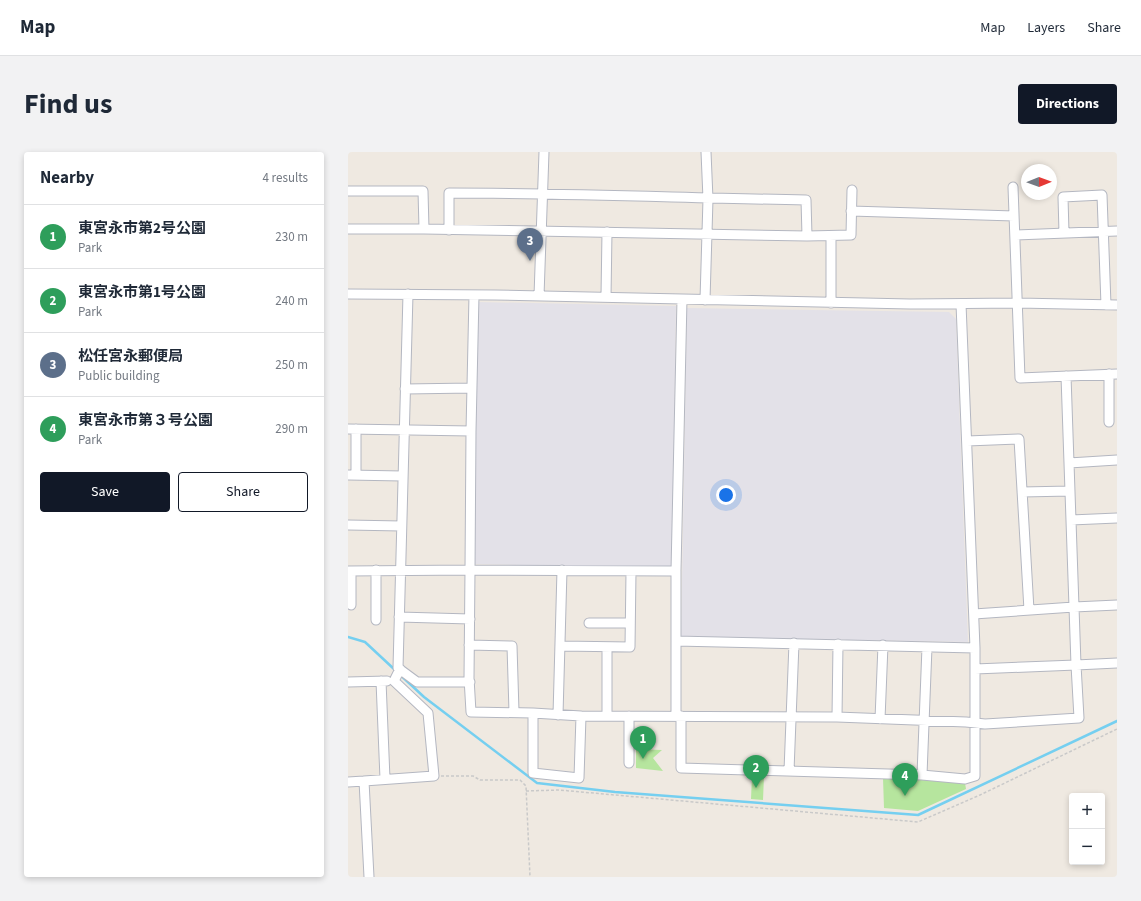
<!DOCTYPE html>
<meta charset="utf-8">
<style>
body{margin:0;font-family:"Source Sans 3","Noto Sans JP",sans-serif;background:#f2f2f3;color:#1f2937}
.controls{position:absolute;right:12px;bottom:12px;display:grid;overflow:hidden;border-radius:4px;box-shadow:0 2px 6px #0003}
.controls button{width:36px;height:36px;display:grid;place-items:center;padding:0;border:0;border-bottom:1px solid #e0e1e3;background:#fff;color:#1f2937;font:20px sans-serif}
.compass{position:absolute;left:673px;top:12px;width:36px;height:36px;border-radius:50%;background:#fff;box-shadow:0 2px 6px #0003;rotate:89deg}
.you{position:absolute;left:378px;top:343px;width:14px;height:14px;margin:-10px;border:3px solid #fff;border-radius:50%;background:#1a73e8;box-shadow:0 0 0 6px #1a73e833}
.badge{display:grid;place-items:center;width:26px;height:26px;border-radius:50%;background:#111827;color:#fff;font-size:13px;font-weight:700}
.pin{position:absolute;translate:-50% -33px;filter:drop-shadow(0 1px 2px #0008)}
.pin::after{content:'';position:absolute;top:21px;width:14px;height:12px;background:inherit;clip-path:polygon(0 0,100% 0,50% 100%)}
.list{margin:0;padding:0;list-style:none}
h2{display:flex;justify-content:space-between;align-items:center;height:52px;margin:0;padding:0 16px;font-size:17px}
h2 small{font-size:13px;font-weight:400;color:#747a83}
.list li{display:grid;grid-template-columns:26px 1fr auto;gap:12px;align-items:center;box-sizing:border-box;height:64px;padding:0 16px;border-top:1px solid #e0e1e3}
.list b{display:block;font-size:15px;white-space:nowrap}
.list p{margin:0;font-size:13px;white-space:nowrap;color:#747a83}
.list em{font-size:13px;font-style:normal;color:#747a83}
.actions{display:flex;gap:8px;padding:12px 16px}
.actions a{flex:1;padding:9px 0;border:1px solid #111827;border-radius:4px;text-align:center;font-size:14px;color:#111827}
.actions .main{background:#111827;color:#fff}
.map{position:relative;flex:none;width:769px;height:725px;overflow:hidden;border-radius:4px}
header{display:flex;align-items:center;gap:24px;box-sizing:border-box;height:56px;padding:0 20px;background:#fff;border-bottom:1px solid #e0e1e3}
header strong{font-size:19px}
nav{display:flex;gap:22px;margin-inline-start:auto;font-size:14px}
.intro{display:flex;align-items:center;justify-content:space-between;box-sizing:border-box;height:96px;padding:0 24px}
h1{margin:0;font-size:28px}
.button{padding:10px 18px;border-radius:4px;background:#111827;color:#fff;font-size:14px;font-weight:700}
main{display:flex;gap:24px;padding:0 24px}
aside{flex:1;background:#fff;border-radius:4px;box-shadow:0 2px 6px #0003}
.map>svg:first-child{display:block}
</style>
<header>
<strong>Map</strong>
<nav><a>Map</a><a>Layers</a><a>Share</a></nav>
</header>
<div class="intro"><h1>Find us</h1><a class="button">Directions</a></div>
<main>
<aside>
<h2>Nearby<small>4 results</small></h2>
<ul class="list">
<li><span class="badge" style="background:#2e9e5b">1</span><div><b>東宮永市第2号公園</b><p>Park</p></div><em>230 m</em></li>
<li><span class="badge" style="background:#2e9e5b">2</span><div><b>東宮永市第1号公園</b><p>Park</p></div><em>240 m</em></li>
<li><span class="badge" style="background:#5c6f8a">3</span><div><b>松任宮永郵便局</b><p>Public building</p></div><em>250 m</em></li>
<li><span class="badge" style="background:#2e9e5b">4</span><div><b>東宮永市第３号公園</b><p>Park</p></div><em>290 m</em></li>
</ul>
<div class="actions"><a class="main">Save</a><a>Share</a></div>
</aside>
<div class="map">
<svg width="769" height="725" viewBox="0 0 769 725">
<rect width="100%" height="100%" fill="#efe9e1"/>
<path fill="#e3e1e8" d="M129 150 328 154 324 416 125 412Z
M339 156 601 160 608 167 620 490 333 485Z"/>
<path fill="#b6e59e" d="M288 597 314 598 305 606 315 619 288 616Z
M404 624H416L415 648 403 647Z
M535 626 579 627 617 631 618 637 570 659 536 656Z"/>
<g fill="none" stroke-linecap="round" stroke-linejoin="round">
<path stroke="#75cff0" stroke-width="2.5" d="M0 485 17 490 76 545 189 631 267 640 570 663 769 569"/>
<defs>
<path id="minor" d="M665 35 672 226 769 222
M0 39H75L76 77H0
M503 59 666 64
M76 77C203 80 331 82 459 84L458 48C339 46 220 41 101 41V78
M716 81 715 45 754 43 758 153
M667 83 769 79
M459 84 503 83 504 38
M0 142 147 143 562 152 670 151 769 153
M60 142 50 516 69 530H122
M191 144 196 0
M258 145 259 80
M357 148 360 47 358 0
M483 151V84
M761 222V270
M718 224 721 311
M57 237 124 236
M0 277 123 279 122 418 328 419V563
M123 279 126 143
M619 289 671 287 681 458
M769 308 721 311 726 455 769 453
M0 323 54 324
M8 323V277
M674 340 722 339
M723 368 769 366
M0 373 53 374
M0 419 122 418 121 526 123 560 185 561V621L231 626 233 564 489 565 618 570 637 572 731 566 728 513 769 511
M3 419V453
M328 419 334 147
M626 462 726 455 728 513 627 517
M51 465 122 467
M28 468V418
M241 471H282
M328 489 627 496
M121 493 164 494 166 560
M212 494 282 495 283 420
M33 529 37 627
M0 530 39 529
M185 561 233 564
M210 563 214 418
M259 563V495
M281 564V611
M333 564V616L574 623 617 627 627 624V496L613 152
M489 565 490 492
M532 567 535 493
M441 619 446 491
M574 623 579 495
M16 629 86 624 80 561 46 529 52 517
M0 630 16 629 21 725"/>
</defs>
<use href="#minor" stroke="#b4b7c1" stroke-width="11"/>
<path stroke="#c9c9c9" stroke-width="1.5" stroke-dasharray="3 2" stroke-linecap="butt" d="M93 624H125L132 628H172L178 634 182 725
M178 639 211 638 570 670 632 643 769 577"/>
<use href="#minor" stroke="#fff" stroke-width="9"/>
</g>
</svg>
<div class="controls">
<button>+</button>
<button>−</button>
</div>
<svg class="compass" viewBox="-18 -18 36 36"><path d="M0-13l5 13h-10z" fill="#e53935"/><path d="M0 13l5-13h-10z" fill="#747a83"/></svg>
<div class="you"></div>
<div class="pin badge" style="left:295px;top:607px;background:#2e9e5b">1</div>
<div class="pin badge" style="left:408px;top:636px;background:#2e9e5b">2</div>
<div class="pin badge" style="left:182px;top:109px;background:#5c6f8a">3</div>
<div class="pin badge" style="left:557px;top:644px;background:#2e9e5b">4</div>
</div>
</main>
